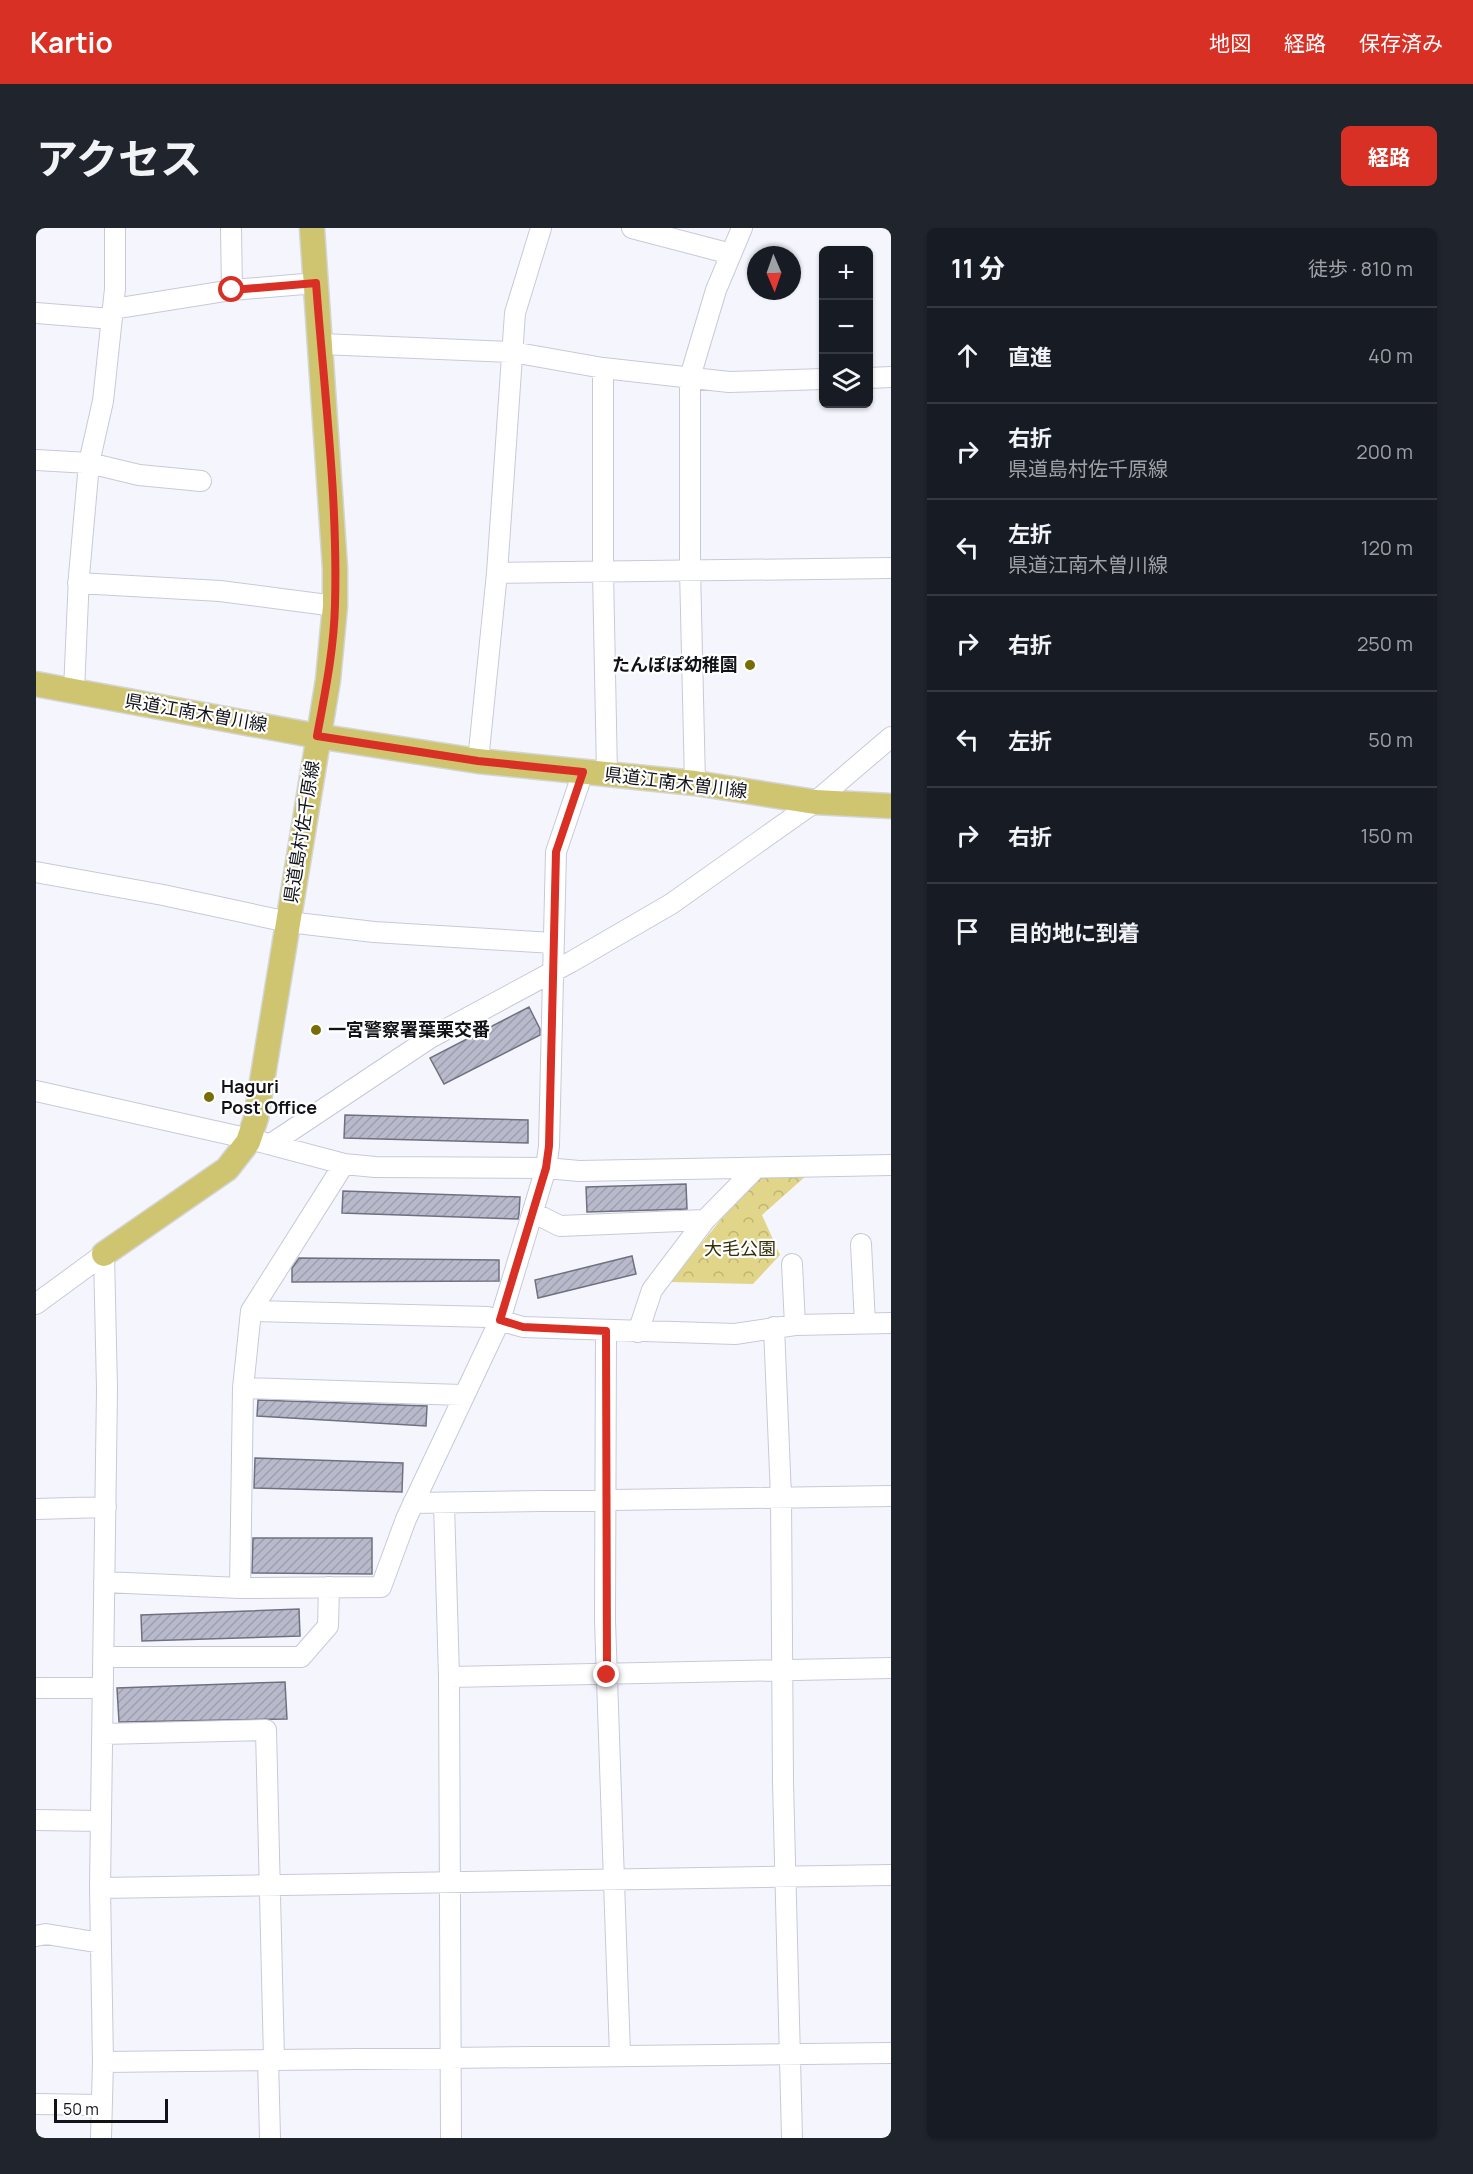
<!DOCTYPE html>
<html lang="ja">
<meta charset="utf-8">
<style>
body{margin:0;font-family:Manrope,"Noto Sans JP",sans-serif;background:#20242c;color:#f1f3f6}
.controls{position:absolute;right:18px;top:18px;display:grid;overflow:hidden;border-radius:9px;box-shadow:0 2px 4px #0004}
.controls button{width:54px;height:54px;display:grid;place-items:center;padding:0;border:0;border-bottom:2px solid #363941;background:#171b24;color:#f1f3f6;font:30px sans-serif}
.compass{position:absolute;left:711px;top:18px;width:54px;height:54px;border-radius:50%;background:#171b24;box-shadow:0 2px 4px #0004;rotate:178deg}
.scale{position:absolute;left:18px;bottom:15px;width:114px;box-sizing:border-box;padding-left:6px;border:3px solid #121319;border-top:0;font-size:16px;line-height:21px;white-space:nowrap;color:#121319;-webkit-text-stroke:4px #fff;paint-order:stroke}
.stop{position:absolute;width:18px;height:18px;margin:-14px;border:4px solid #d93025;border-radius:50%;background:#fff}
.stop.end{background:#d93025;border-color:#fff;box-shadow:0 2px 6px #0008}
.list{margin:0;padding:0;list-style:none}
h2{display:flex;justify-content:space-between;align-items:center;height:78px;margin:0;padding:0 24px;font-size:26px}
h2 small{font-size:20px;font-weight:400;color:#9ea1a6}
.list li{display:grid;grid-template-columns:39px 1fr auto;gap:18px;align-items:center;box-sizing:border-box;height:96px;padding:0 24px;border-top:2px solid #363941}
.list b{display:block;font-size:22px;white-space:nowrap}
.list p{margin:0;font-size:20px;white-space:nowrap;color:#9ea1a6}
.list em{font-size:20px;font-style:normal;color:#9ea1a6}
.icon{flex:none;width:33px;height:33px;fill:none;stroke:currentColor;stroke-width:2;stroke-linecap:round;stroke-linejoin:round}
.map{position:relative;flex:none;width:855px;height:1910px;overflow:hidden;border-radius:9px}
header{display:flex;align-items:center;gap:36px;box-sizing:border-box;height:84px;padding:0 30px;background:#d93025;color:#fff}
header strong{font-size:28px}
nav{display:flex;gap:33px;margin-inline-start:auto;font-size:21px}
.intro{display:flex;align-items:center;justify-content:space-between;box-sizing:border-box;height:144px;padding:0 36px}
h1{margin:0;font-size:42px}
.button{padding:15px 27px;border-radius:9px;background:#d93025;color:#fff;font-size:21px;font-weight:700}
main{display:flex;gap:36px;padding:0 36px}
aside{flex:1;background:#171b24;border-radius:9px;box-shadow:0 2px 4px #0004}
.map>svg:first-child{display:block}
</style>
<header>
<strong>Kartio</strong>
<nav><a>地図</a><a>経路</a><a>保存済み</a></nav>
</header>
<div class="intro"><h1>アクセス</h1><a class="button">経路</a></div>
<main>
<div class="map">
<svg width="855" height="1910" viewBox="0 0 855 1910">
<defs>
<pattern id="forest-crowns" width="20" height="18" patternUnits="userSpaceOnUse" patternTransform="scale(1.5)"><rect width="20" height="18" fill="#e0d588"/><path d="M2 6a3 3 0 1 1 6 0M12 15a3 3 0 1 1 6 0" fill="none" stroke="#bfb675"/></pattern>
<pattern id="building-hatch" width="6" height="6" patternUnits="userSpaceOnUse" patternTransform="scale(1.5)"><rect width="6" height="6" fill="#b8bacb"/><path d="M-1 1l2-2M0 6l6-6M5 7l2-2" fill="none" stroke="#9d9fae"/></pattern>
</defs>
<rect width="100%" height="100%" fill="#f5f6fd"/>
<path fill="url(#forest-crowns)" d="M723 945 771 947 726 987 744 1027 717 1056 634 1054Z"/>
<path fill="url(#building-hatch)" stroke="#6f7180" stroke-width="1.5" d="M493 779 504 801V807L408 856 394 830Z
M309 887 492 892V915L308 910Z
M650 956 651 981 551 984 550 959Z
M307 963 484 969 483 986 482 991 306 985Z
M596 1028 600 1046 502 1070 499 1052Z
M263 1030 463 1032V1053L256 1054V1040Z
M222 1172 391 1178 390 1198 221 1188Z
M219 1230 367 1235 366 1264 218 1260Z
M217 1310H336V1346L216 1345Z
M263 1381 264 1408 106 1413 105 1387Z
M249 1454 251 1491 83 1494 81 1460Z"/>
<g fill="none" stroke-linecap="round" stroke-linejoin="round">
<defs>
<path id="minor" d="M195 0 196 62
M596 0 695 26
M77 81 196 62 280 55
M0 85 76 91
M285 116 476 124 567 140 693 154 788 151
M567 140V343L571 546
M832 150 855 149
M0 232 53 235 103 247 165 253
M461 345 855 340
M42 355 184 363 299 378
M38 463 43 348 53 235 67 173 79 61V0
M442 533 461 345 479 85 505 0
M659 555 654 341V149L680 62 706 0
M0 644 127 667 252 694 338 704 517 715
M0 863 214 911 308 936 339 939 510 940 543 943 855 937
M235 916 394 810 535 734 635 676 779 574 855 509
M498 985 524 998 669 992
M825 1016 829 1095
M756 1036 759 1097
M0 1076 68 1026
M215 1083 452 1089 487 1099 699 1106 759 1097 855 1095
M738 1099 745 1269 747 1554 756 1910
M570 1103 569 1393 584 1827
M602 1104 616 1062 669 992 720 940
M207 1160 426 1167
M377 1275 855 1268
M408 1276 413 1449 415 1910
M0 1281 70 1279
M68 1354 204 1360 207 1160 215 1083 308 936
M204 1360 345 1359 370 1291 464 1092 510 940 513 918 520 624 547 544
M68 1429H265L292 1398 293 1359
M413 1449 855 1440
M0 1460H67
M67 1506 230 1502 238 1831
M0 1592 65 1593
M64 1660 855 1647
M0 1708 10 1706 65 1715
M232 1831 234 1910
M67 1834 855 1825
M0 1876 66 1877
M65 1910 67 1834 64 1660 71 1161 68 1026"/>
<path id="major" d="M0 456 281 508 442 533 659 555 779 574 855 578
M68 1026 191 941 212 914 220 890 292 452 299 378V340L276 0"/>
</defs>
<use href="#minor" stroke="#c7c9da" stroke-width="22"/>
<use href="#major" stroke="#d4d5d6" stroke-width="27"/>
<use href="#minor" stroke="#fff" stroke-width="20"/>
<use href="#major" stroke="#cfc571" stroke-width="24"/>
</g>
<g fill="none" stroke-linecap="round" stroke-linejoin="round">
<path stroke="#d93025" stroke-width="8" d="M196 62 280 55C288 162 302 270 299 377 298 421 289 465 281 508L442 533 547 544 520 624 513 918 510 940 464 1092 487 1099 570 1103 571 1447"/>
</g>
<g fill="#786c05" stroke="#fff" stroke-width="2">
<circle cx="714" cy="437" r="6"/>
<circle cx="280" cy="802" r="6"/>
<circle cx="173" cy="869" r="6"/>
</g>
<g text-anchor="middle" stroke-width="4.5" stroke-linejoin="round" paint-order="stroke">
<g font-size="18" font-weight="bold" fill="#121319" stroke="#fff" text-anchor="start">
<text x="702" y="443" text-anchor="end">たんぽぽ幼稚園</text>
<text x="292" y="808">一宮警察署葉栗交番</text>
<text x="185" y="865">Haguri<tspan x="185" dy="21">Post Office</tspan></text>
</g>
<g font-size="18" fill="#121319" stroke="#fff">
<text transform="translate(160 485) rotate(10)" y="6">県道江南木曽川線</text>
<text transform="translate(640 555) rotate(7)" y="6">県道江南木曽川線</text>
<text transform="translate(266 604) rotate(-81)" y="6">県道島村佐千原線</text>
</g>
<g font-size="18" fill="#332e06" stroke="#fff">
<text x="704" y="1027">大毛公園</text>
</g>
</g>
</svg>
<div class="controls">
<button>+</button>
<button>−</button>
<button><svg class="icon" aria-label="layers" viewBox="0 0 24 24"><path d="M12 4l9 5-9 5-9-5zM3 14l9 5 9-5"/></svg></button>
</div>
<svg class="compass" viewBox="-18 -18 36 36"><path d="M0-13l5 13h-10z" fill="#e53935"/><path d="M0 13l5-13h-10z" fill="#9ea1a6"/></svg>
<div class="scale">50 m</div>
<div class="stop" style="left:196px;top:62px"></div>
<div class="stop end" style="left:571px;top:1447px"></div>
</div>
<aside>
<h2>11 分<small>徒歩 · 810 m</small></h2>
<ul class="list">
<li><svg class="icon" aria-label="ahead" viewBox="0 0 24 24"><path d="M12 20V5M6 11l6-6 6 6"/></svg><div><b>直進</b></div><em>40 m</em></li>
<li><svg class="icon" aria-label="right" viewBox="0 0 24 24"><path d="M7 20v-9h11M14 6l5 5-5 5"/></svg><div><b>右折</b><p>県道島村佐千原線</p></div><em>200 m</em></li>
<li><svg class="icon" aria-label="left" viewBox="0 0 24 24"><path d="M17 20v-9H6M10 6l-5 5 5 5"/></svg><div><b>左折</b><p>県道江南木曽川線</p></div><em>120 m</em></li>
<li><svg class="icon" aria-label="right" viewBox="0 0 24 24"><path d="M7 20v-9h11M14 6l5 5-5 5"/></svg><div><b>右折</b></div><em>250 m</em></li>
<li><svg class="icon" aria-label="left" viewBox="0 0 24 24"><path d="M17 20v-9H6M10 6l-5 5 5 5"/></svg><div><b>左折</b></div><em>50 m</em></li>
<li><svg class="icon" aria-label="right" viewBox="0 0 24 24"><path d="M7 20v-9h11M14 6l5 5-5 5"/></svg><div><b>右折</b></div><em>150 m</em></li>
<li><svg class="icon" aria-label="arrive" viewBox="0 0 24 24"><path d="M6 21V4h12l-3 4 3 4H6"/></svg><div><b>目的地に到着</b></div></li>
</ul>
</aside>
</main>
